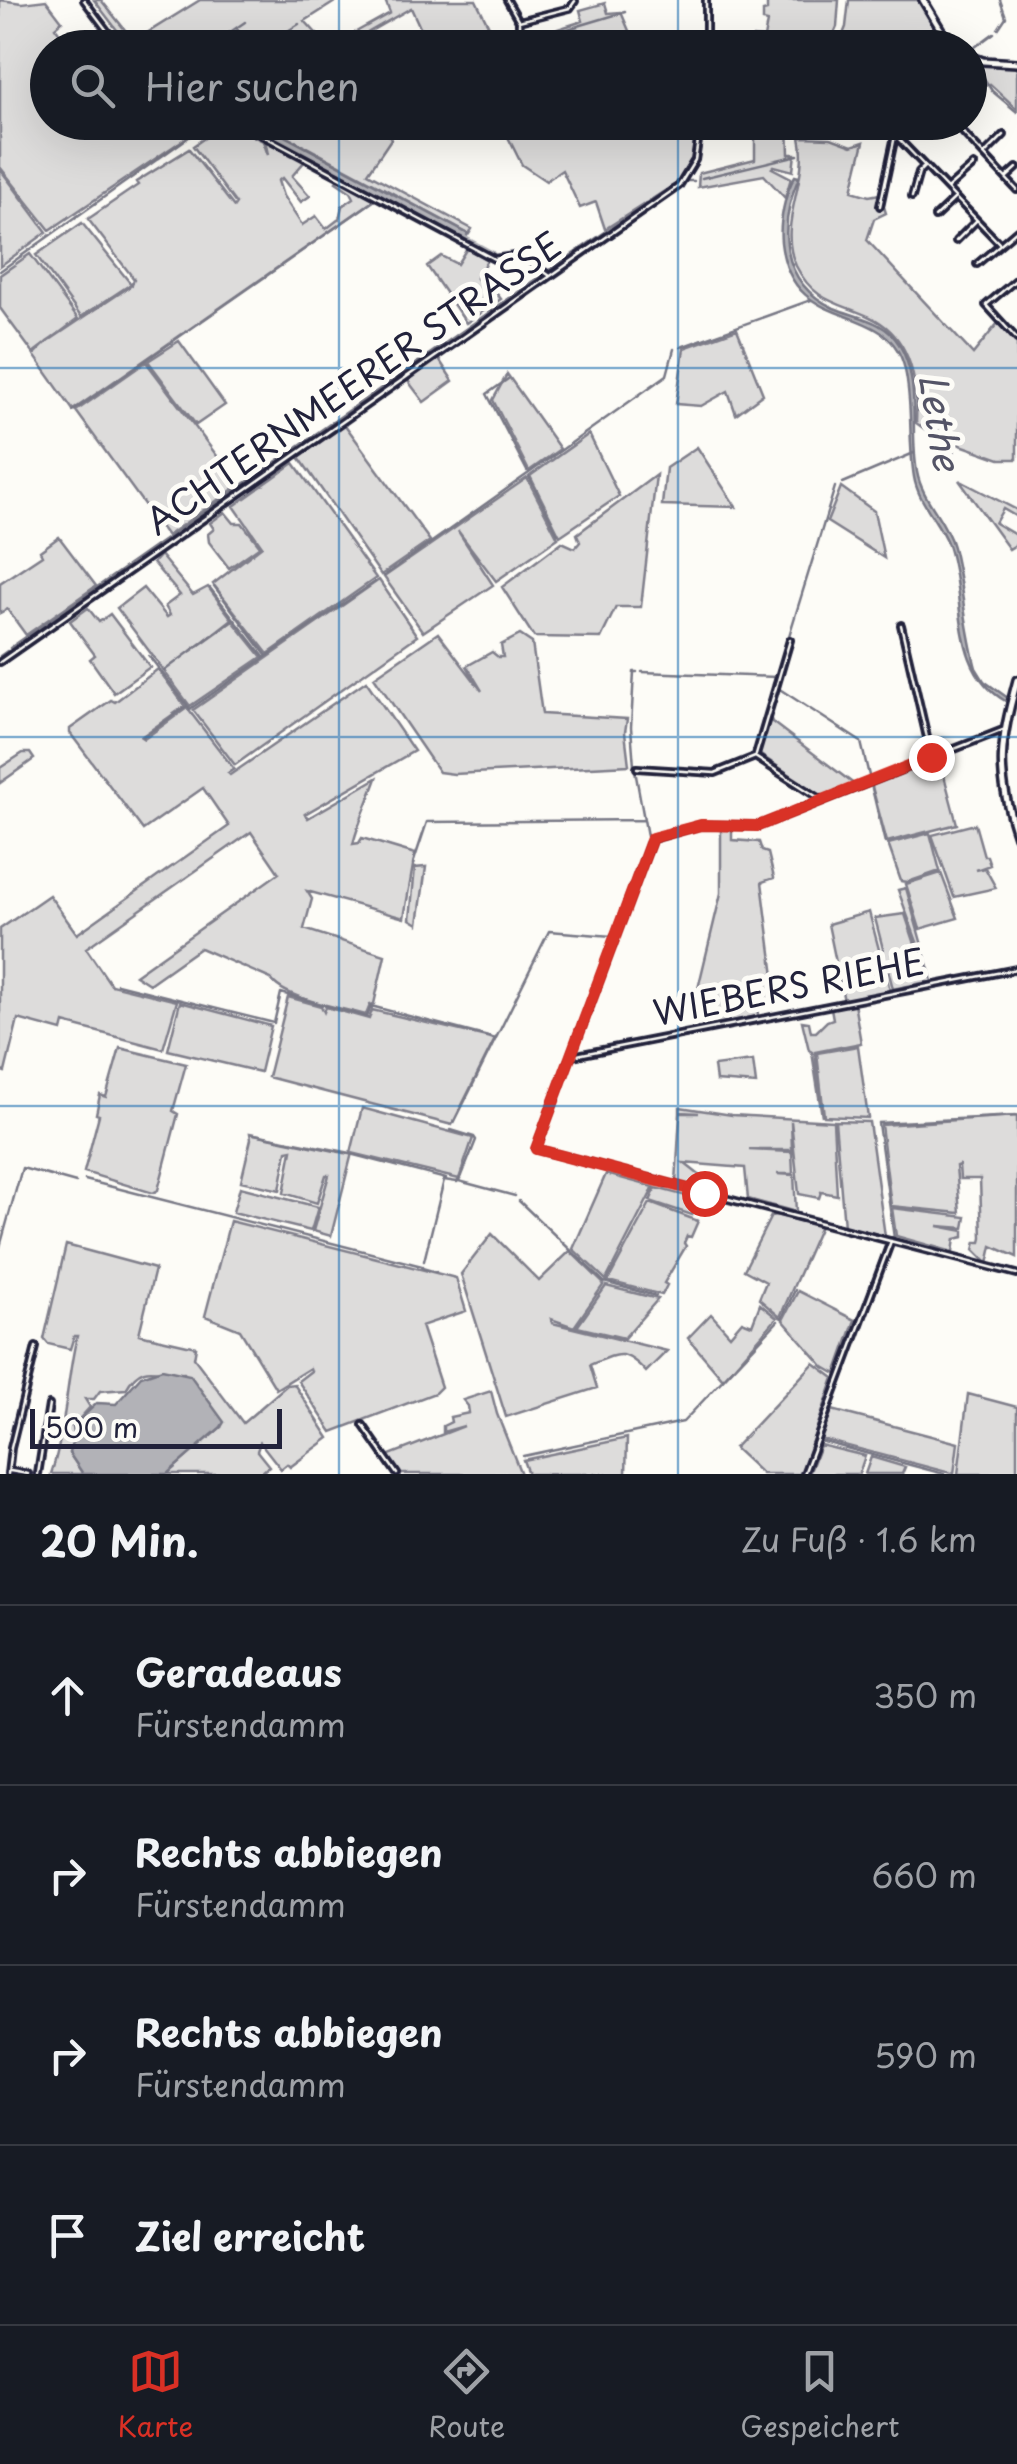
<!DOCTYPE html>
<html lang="de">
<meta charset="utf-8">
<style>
body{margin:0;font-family:"Playpen Sans",sans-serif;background:#242831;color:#f1f3f6}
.scale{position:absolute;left:30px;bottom:25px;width:252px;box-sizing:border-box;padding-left:10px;border:5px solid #22223b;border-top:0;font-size:28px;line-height:35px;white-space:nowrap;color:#22223b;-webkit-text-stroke:8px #fdfcf7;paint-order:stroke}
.stop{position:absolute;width:30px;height:30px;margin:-22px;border:8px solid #d93025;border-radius:50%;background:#fff}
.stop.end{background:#d93025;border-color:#fff;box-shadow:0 2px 10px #0008}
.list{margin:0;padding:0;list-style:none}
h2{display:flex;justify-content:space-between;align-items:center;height:130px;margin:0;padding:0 40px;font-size:42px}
h2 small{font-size:32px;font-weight:400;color:#9ea1a6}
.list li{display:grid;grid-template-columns:65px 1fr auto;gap:30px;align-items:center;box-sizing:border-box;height:180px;padding:0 40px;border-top:2px solid #363941}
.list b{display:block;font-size:38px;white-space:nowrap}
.list p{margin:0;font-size:32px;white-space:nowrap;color:#9ea1a6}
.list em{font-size:32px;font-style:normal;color:#9ea1a6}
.icon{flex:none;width:55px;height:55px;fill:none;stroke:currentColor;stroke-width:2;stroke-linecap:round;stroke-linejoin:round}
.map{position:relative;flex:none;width:1017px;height:1474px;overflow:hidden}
.search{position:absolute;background:#171b24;box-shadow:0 10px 40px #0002;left:30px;right:30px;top:30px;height:110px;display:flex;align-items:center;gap:25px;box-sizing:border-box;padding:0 35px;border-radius:55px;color:#9ea1a6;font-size:38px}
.sheet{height:850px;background:#171b24}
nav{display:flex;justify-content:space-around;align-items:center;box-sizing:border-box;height:140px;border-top:2px solid #363941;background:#171b24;font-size:28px;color:#9ea1a6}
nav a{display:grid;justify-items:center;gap:5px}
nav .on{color:#d93025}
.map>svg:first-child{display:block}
</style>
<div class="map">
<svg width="1017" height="1474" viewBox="0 0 1017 1474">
<rect width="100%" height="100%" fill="#fdfcf7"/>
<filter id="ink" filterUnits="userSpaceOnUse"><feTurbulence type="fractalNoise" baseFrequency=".01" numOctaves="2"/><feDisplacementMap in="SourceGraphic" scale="20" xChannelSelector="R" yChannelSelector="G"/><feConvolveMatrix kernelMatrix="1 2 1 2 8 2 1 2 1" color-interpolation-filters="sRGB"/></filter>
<g filter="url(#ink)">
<path fill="#dddcdb" stroke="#807f8b" stroke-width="2.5" d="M0 0 22 3 46 0 62 21 55 27 61 35 68 30 75 40 71 47 48 48V122L208 123 50 230 0 167Z
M94 0H101L134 41 200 0H338L305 21 329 47 390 13 385 0H476L499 47H429L411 8 348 44V47H130Z
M767 0H839L837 27 828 47H707V39L752 41 753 37 764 38 767 22 763 21V12L767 11Z
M849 0H919L947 47H838L846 27Z
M605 3 608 13 621 12 636 47H544L541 38 545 33 583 21 580 10Z
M970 60 1000 67H1017V109L990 84 974 88 970 84Z
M226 123 263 141 268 155 265 139 305 161 292 176 310 196 301 202 282 178 278 181 283 196 302 225 316 216 326 229 339 219 342 206 354 198 351 192 336 182 339 178 376 199 73 410 34 355 47 342 132 285 134 279 88 219 138 185 136 182 189 149 234 207 236 204 193 146Z
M262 123H384L391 139 368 173 472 229 469 234Z
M501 123H699L695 156 682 180 605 229 596 202 580 208 562 170 546 181 522 165Z
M755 123H788L789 154H795L793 171 774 166 772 168 791 178 785 198 764 175 698 187 699 173 755 159Z
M800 137 831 138 852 146 864 142 852 191 869 196 880 194 886 213 874 219 867 240 973 354 998 323 1017 343V459H1000L955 443 954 450 916 423C918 382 911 336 870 317 837 302 814 302 796 266 776 223 810 181 800 137Z
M0 169 47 232 0 266Z
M82 223 131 284 81 317 36 255Z
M467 248 487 260 476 278 494 290 501 299 466 323 427 266 441 256 457 264Z
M30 254 78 319 33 353 0 308V275Z
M737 329 763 394 736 414 728 391 701 406 676 404 684 348Z
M179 341 225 405 196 425 148 361Z
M438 358 453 381 424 402 408 381Z
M146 362 239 485 167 536 76 411Z
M507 374 560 449 529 471 493 400Z
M345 425 430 541 381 575 299 457Z
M589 434 619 496 560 536 530 476Z
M697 447 736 507 662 505 666 468Z
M294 463 376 578 268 654 213 584 262 546 234 506Z
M656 475 641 607H616L601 638 534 637 502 587 562 542 575 548 580 542 577 534Z
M527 478 558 538 496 581 458 531 493 585 423 632 384 577Z
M959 480 1017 510V517L1003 509 995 523 1017 536V544L1009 549Z
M841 487 874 511 884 558 827 522Z
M225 512 234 523H242L260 546 229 568 209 542 208 534 214 529 210 523Z
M59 537 96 586 26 635 7 609 0 613V583L42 555 40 551Z
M160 555 193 595 208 587 232 619 191 651 233 621 262 657 190 706 117 608 143 588 167 617 170 615 165 606 180 595 153 563Z
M379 580 417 636 235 765 193 710Z
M88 608 99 622 110 614 150 667 114 693 90 659 95 655 70 621Z
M438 633 482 691 467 666 492 652 498 657H503L501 645 520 635 532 643 542 714 627 719 625 732 629 765 454 774 439 772 374 677Z
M158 669 185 706 141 737 144 739 187 708 234 769 228 773 230 775 366 681 414 751 305 814 308 818 377 778C369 801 359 820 353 844L359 843 362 838 415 854 404 918 307 891 312 899 304 929 385 955 374 1004 370 1005 366 1015C343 1008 283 999 271 979L200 948 149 984 135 975 279 873 251 832 86 948 111 985 177 1001 163 1049 64 1023 62 1031 18 1019 5 1072 0 1071V929L49 895 77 934 229 826 203 788 143 830 70 733V729L111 700 115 702Z
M770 717 772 722 855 785 824 797 759 754Z
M23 753H30L34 759 0 783V768Z
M939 757 957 824 887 842 871 783Z
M975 824 984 856H987L990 865 976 870 985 868 996 888 954 897 932 835Z
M721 828 732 829V840L759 842 762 851 768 853 774 878 762 882 777 1000 757 1004 758 1016 707 1026 695 1001 721 893Z
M930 833 940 871 908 882 901 881 888 844Z
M426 867 418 924 410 919 415 868Z
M941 873 958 918 920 929 906 884Z
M906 888 932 981 893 989 887 965H884L890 991 844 1001 828 924 869 912 881 957 883 949 875 918 905 914 919 956 928 972 898 890Z
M288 997 321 1006 324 1012 326 1007 369 1019 372 1010 495 1039 452 1125 268 1077Z
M180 1002 271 1026 260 1072 168 1050Z
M854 1003 861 1043 815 1052 822 1116 812 1052 809 1050 802 1021 809 1022 811 1032H816L827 1021 833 1019 831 1008Z
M858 1046 868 1118 824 1116 817 1053Z
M120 1048 186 1064 173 1111 178 1114 158 1190 153 1193 84 1172 99 1115 96 1114 100 1095 106 1097Z
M753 1061 756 1084 716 1081 714 1066Z
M680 1107 732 1115 833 1121 837 1195 821 1192 819 1198 799 1194 791 1121 792 1150H749L792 1152 793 1174H777L794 1175 796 1212 748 1199 745 1168 684 1163 707 1181 705 1190 676 1183 680 1113H699L680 1112Z
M362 1108 473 1138 459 1179 352 1153 331 1236 313 1231 329 1175H326L317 1203 284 1193 292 1150 287 1151 280 1190 241 1181 251 1139 250 1133 351 1153Z
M1017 1116V1257L992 1246 988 1264 974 1250 976 1242H981L982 1238 980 1179H960L959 1165 956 1166 960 1213 891 1206 881 1125Z
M835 1121 869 1122 885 1236 844 1226Z
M606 1174 654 1187 606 1280 573 1249Z
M240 1187 318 1207 311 1231 233 1212Z
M656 1188 698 1199 692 1215 650 1201Z
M650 1203 698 1221 691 1237 687 1236 684 1243 686 1246 664 1283 667 1285 662 1295 608 1281Z
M892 1208 966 1217 964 1228 938 1226 964 1231V1237L955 1239 953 1252 896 1236Z
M776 1215 820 1226 780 1317 759 1299 766 1282 744 1270 771 1216Z
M230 1221 456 1278 466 1311 421 1326 441 1387 435 1393 332 1432 298 1381 311 1371 310 1368 276 1389 240 1330 205 1316Z
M492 1234 539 1281 570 1251 604 1284 574 1327 551 1319 552 1323 667 1351 646 1372C624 1348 618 1353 590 1365L597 1388 506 1417 461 1274Z
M66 1245 155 1269 139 1334 196 1347 194 1358 243 1423 287 1385 294 1384 329 1438 290 1467 287 1464 281 1469 260 1442 257 1451 269 1466 260 1474H167L221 1427 184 1373C158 1375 143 1358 126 1389L100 1391 94 1399H85L90 1407 72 1427 74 1437 69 1453 83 1474H51C66 1430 66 1381 77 1336H74L70 1349 48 1344 44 1339Z
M606 1286 658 1299 624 1338 577 1327Z
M798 1291 855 1320 836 1374 824 1367 783 1320Z
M760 1304 777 1318 723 1379 688 1338 711 1314 730 1335 742 1321 752 1325Z
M814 1363 834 1378 801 1474H762L734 1448Z
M491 1391 497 1414 521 1474H399L387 1456 464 1426 443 1432V1426L451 1422 450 1417 469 1413 468 1406 463 1400Z
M968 1394 1017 1407V1474H958Z
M832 1410 958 1443 954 1474 821 1439Z
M627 1438 626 1474H528L523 1460Z
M820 1445 865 1456 859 1474H809Z
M871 1457 905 1467 902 1474H865Z"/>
<path fill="#b2b2b7" stroke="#787885" stroke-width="2.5" d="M245 123H260L468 234 464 241Z
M795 176 799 177C778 226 779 283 834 308 858 318 884 320 899 344 922 382 909 430 917 472 922 500 946 520 953 547 963 587 965 628 976 668L984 681 1008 698 1007 702C949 669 967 600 948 545 939 521 918 502 914 477 908 442 913 405 905 370 889 295 792 339 781 242 779 223 785 192 795 176Z
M162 1369 190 1375 224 1422 221 1427 167 1474H83L69 1453 74 1437 72 1427 97 1403 116 1404 141 1376Z"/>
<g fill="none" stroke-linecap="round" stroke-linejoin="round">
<path stroke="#787885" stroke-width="2.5" d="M237 29 252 48
M998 29 1006 17 1000 0
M548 35 625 12
M203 48 218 35 223 37 245 22
M260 48 299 24
M974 54 975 47 994 33
M975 64 992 91 1017 112
M702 178 798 155
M686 181H694
M677 182 679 181
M550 270 672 186
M0 271 210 122
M681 347 811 300
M508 379 487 394 527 471
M73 411 375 200
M529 477 558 534
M843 483 914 453
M384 576 667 375 674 349
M214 586 266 655
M210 588 264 657
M10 648 544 274
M0 656 7 651
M149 656 190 709 375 582
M780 665 835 487
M164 671 234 619
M642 672 776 677 778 669
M773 684 774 683
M778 688 861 742 885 843
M143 737 187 706
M634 766 631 727 634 672H637
M635 770 647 836
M413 864 427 822 644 820
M117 984 274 1023 281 993 367 1017 371 1006 496 1039
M454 1123 549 931 612 936 646 842
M254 1134 354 1155 446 1179
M85 1180 422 1266
M459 1181 515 1196
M519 1201 604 1282 656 1296
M894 1238 878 1123 1017 1116
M0 1247 22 1168 76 1183
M424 1261 444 1180 457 1182 461 1178 476 1140 474 1137 451 1130
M422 1268 436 1272
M782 1318 795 1290
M838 1374 886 1245
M813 1439 836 1379
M820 1441 944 1474
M523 1456 683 1422 778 1321"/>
<path stroke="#b2b2b7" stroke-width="5" d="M459 235 492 253"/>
<defs>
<path id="minor" d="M84 0 120 48
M507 0 519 21 570 8 575 1
M706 0V48
M519 23 520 48
M237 122 494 259 521 255 550 276
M953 122 1017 190
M896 136 1000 244
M984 155 1004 135
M1007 177 1017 168
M948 188 974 165
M912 197 919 172 924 167
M880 206 898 122
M935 217 954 199
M956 241 976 221
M977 264 1017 230
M1017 279 986 305 1017 339
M901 625 931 755
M0 662 679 186 695 160 701 122
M1003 730 758 826 701 825 652 839 536 1149 1017 1274
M756 755 790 640
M637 768 715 773 755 757 822 800
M572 1056 1017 969
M363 1425 397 1474
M10 1471 28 1474
M8 1474 11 1448 36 1347
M38 1474 49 1405
M804 1474 891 1241"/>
<path id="tertiary" d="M923 0 944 35 956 48
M970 56 983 61 1017 63
M1017 680C1000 744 995 773 1017 836"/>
</defs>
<use href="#minor" stroke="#22223b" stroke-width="10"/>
<use href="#tertiary" stroke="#22223b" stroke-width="12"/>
<use href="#minor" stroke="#fdfcf7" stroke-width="2.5"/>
<use href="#tertiary" stroke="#fdfcf7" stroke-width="5"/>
</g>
</g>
<g fill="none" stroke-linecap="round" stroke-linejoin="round" filter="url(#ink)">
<path stroke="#d93025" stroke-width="12" d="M704 1193 536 1149 652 838 701 825 758 826 931 757"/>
</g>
<path fill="none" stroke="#1f6fb2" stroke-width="2.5" stroke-opacity="0.55" d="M339 0V48M678 0V48M339 122V1474M678 122V1474M0 368H1017M0 737H1017M0 1106H1017"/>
<g text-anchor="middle" stroke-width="10" stroke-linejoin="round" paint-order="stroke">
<g font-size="35" fill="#22223b" stroke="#fdfcf7">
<text transform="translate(354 384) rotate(-35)" y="12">ACHTERNMEERER STRASSE</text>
<text transform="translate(789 988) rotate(-11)" y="12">WIEBERS RIEHE</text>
</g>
<g font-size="38" font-style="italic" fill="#545466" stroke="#fdfcf7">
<text transform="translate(939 422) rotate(81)" y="13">Lethe</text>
</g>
</g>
</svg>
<div class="scale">500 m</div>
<div class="stop" style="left:704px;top:1193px"></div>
<div class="stop end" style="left:931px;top:757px"></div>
<div class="search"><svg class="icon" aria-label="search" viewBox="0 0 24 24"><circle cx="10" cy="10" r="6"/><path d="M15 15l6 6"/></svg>Hier suchen</div>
</div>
<section class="sheet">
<h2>20 Min.<small>Zu Fuß · 1.6 km</small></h2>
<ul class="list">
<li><svg class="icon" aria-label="ahead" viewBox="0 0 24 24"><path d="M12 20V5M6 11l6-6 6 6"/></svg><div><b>Geradeaus</b><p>Fürstendamm</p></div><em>350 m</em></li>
<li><svg class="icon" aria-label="right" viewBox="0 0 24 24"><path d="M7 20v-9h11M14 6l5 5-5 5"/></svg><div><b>Rechts abbiegen</b><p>Fürstendamm</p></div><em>660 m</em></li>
<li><svg class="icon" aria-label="right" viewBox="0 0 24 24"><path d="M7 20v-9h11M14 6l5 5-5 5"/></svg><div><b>Rechts abbiegen</b><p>Fürstendamm</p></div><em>590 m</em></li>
<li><svg class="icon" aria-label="arrive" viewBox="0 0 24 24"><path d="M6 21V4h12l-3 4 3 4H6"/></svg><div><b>Ziel erreicht</b></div></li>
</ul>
</section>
<nav>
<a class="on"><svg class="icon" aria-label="map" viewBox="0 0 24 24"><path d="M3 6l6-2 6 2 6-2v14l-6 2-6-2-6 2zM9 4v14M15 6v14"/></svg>Karte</a>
<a><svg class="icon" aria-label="directions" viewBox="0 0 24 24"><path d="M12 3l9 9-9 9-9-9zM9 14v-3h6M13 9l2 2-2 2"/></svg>Route</a>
<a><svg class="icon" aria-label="saved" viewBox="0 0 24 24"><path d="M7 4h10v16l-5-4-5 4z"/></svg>Gespeichert</a>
</nav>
